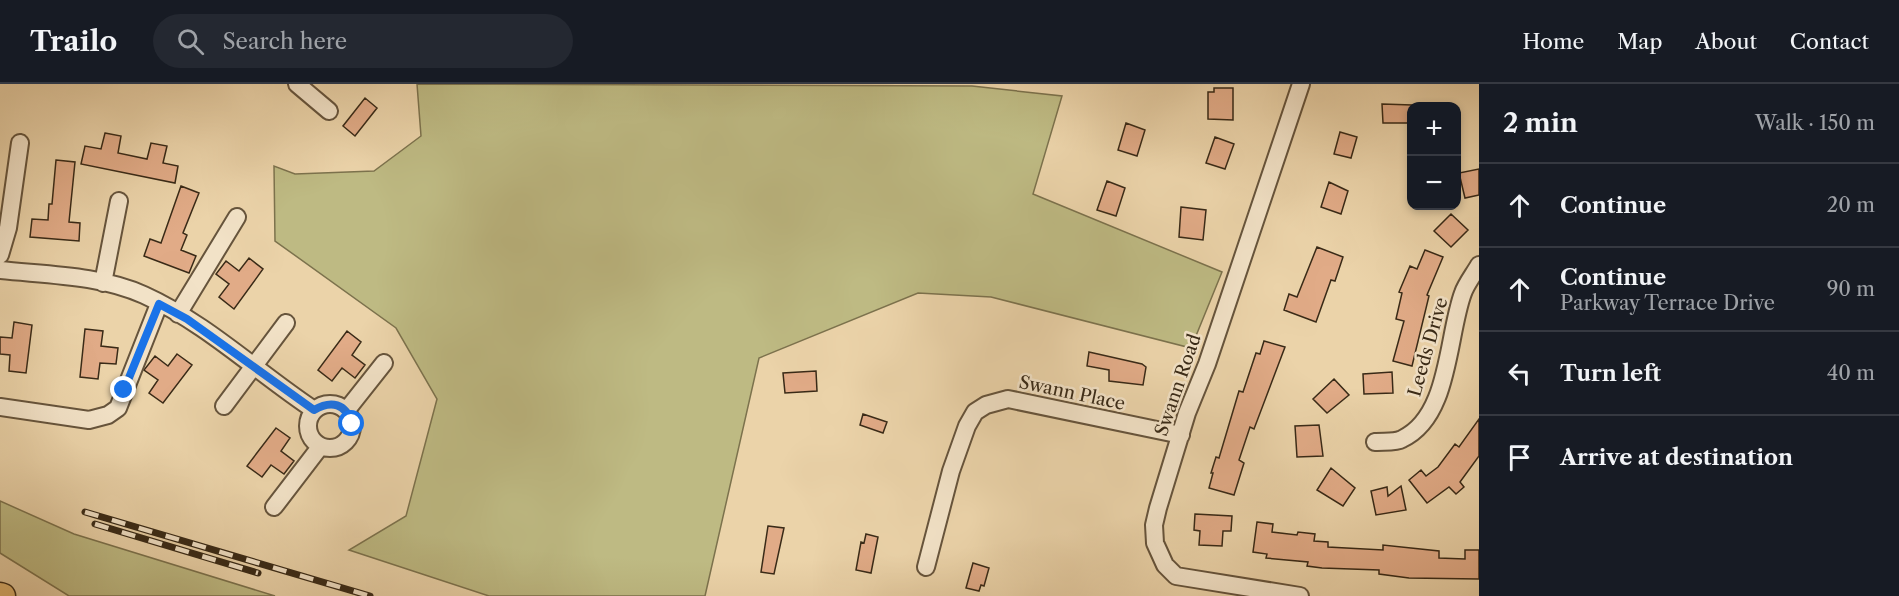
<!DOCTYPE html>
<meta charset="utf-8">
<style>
body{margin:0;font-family:"Libre Caslon Text",serif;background:#242831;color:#f1f3f6}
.controls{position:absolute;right:18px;top:18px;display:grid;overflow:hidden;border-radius:12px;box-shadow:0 3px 9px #0003}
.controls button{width:54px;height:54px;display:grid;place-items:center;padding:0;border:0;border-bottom:2px solid #363941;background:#171b24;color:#f1f3f6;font:30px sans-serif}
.stop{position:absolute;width:18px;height:18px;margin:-14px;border:4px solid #1a73e8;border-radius:50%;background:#fff}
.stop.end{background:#1a73e8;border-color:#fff;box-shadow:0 2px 6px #0008}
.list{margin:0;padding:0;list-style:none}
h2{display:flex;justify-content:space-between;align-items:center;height:78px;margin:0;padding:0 24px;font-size:26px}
h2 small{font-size:20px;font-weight:400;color:#9ea1a6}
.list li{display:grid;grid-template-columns:39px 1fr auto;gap:18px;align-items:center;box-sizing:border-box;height:84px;padding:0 24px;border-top:2px solid #363941}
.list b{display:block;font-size:22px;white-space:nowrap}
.list p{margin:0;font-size:20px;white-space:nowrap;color:#9ea1a6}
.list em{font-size:20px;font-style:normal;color:#9ea1a6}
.icon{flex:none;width:33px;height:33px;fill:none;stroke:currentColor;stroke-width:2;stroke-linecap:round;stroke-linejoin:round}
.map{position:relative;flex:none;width:1479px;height:512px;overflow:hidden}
header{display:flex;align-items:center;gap:36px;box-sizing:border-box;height:84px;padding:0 30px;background:#171b24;border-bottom:2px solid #363941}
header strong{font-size:28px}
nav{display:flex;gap:33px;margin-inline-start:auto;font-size:21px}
.search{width:420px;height:54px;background:#242831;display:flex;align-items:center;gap:15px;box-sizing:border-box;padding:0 21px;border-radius:33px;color:#9ea1a6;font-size:22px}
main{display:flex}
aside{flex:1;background:#171b24}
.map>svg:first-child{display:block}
</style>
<header>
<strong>Trailo</strong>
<div class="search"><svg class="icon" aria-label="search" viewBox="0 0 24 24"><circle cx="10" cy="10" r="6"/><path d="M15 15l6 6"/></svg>Search here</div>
<nav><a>Home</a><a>Map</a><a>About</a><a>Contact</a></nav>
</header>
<main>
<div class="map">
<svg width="1479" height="512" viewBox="0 0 1479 512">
<rect width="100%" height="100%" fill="#ebd3a9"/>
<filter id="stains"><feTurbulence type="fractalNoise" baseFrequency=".00333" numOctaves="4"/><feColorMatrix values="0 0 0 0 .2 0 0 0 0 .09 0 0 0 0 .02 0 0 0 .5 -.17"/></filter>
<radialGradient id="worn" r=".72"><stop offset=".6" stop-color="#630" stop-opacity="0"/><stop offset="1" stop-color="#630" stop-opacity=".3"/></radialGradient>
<path fill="#beba83" stroke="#7c724d" stroke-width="1.5" d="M417 0 972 2 1062 12 1033 110 1222 188 1191 264 991 213 918 209 759 274 705 512H489L349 466 406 432 437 315 396 244 275 157 274 82 295 90 374 87 421 52Z
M0 417 74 450 275 512H69L0 469Z"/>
<path fill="#e1ab87" stroke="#392a17" stroke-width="1.5" d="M1214 4H1233V36L1208 35V8H1214Z
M365 14 377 24 355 52 343 42Z
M1382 20 1412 21V39H1383Z
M1126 39 1145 46 1137 72 1118 66Z
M1340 48 1357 53 1351 74 1334 70Z
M105 49 121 52 118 69 147 75 151 59 167 62 163 79 178 82 175 99 81 80 85 62 101 65Z
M1215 53 1234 60 1225 85 1206 79Z
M56 76 75 78 69 138 80 139 79 157 30 153 32 135 48 136 49 120H52Z
M1479 85V111L1465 114 1459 89Z
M1107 97 1125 104 1116 132 1097 126Z
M1329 98 1348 107 1341 130 1321 123Z
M181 102 199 109 183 149 187 151 181 166 196 172 189 189 144 172 150 155 161 159Z
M1181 123 1206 126 1203 156 1179 153Z
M1451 130 1468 146 1451 163 1434 147Z
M1317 163 1343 173 1335 197 1331 196 1316 238 1284 226 1289 210 1297 213Z
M1425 166 1443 173 1427 211 1429 212 1412 282 1393 277 1404 237 1396 235 1402 209 1399 208 1410 182 1417 185Z
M249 174 263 185 234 225 219 213 229 200 216 190 226 177 239 187Z
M14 238 32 241 26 289 9 287 10 271 0 270V253L12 254Z
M85 245 103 247 101 262 118 264 116 280 100 279 98 295 80 293Z
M347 247 361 258 352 271 365 281 355 294 342 284 332 297 318 286Z
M1264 257 1285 263 1254 345 1250 343 1239 376 1244 379 1234 411 1209 404 1213 389H1211L1216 373 1219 374 1239 307 1243 308 1256 269 1260 270Z
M1089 268 1142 280 1146 283 1143 301 1109 297V286L1087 282Z
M177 270 192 281 163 319 149 309 158 296 144 286 155 272 168 282Z
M816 287 817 307 785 309 783 289Z
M1392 288 1393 309 1364 310 1363 290Z
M1334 295 1349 311 1327 329 1313 315Z
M863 330 887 338 883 349 860 341Z
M1479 335V372L1460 398 1464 403 1456 410 1449 403 1427 419 1409 396 1421 386 1426 392 1438 383 1455 360 1459 363Z
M1319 341 1323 372 1297 373 1295 342Z
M276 344 290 354 281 367 294 377 284 390 271 381 262 393 247 382Z
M1331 384 1355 404 1343 422 1317 406Z
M1401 402 1406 426 1376 431 1371 407 1387 403 1388 412Z
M1195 430 1232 432 1231 447H1223L1222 462 1199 461 1200 447 1194 446Z
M1257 438 1273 440 1272 448 1297 451 1298 448 1315 450 1314 457 1328 458V463L1383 466V461L1439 467V474L1465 475V466H1479V495L1409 494 1379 490V486L1322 484 1307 482 1308 478 1266 474 1267 470 1253 468Z
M768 442 784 444 774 490 761 488Z
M866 450 878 453 871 489 856 486 861 458 864 459Z
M973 479 989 484 984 502 981 501 979 507 966 504Z"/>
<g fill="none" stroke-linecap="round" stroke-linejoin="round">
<defs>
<path id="minor" d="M297 0 329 27
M0 171 8 144 20 59
M0 186C47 191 100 191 144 211 206 239 258 289 314 326
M103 199 119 117
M178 230 237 133
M308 342a22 22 0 1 1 44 0a22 22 0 1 1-44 0Z
M224 322 286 239
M0 323 89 336 108 331 118 324 159 220
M346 327 384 279
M1375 358C1383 357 1395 359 1402 355 1450 333 1447 252 1463 209 1466 200 1474 190 1479 181
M274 423 320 363
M926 483 951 387 967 342 975 328 986 321 1008 315 1181 351
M1300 512 1176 492 1165 481 1155 459 1154 441 1158 424 1187 329 1207 280 1301 0"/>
<path id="highway" d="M0 511 3 512"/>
</defs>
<use href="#minor" stroke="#66543c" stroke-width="20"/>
<use href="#highway" stroke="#392a17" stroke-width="27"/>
<use href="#minor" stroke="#f2e2c7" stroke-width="16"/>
<use href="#highway" stroke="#e6ba74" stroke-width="24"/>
<defs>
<path id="rail" d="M85 428 370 512
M95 440 258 489"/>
</defs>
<use href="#rail" stroke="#392a17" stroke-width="7"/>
<use href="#rail" stroke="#f2e2c7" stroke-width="4.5" stroke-dasharray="14" stroke-linecap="butt"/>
</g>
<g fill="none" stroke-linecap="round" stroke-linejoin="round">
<path stroke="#1a73e8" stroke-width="8" d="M124 306 159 220 187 235 314 326C331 316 346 319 352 340"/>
</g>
<g text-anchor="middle" stroke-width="5" stroke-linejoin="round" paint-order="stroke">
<g font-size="18" fill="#392a17" stroke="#f2e2c7">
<text transform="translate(1428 263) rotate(-74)" y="6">Leeds Drive</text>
<text transform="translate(1178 301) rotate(-71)" y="6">Swann Road</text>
<text transform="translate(1072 309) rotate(12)" y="6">Swann Place</text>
</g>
</g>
<rect width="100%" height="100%" filter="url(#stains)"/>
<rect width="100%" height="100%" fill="url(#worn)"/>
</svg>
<div class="controls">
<button>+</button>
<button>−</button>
</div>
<div class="stop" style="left:352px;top:340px"></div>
<div class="stop end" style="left:124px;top:306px"></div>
</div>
<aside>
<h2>2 min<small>Walk · 150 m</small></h2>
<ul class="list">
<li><svg class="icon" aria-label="ahead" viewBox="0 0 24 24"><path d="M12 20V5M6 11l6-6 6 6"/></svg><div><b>Continue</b></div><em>20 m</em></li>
<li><svg class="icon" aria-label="ahead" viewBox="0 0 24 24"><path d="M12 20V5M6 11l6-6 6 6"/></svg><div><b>Continue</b><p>Parkway Terrace Drive</p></div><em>90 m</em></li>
<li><svg class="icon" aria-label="left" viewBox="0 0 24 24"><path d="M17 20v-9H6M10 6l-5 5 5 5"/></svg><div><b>Turn left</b></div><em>40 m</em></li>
<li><svg class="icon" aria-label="arrive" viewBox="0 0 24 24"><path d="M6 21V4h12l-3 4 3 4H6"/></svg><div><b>Arrive at destination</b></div></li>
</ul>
</aside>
</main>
